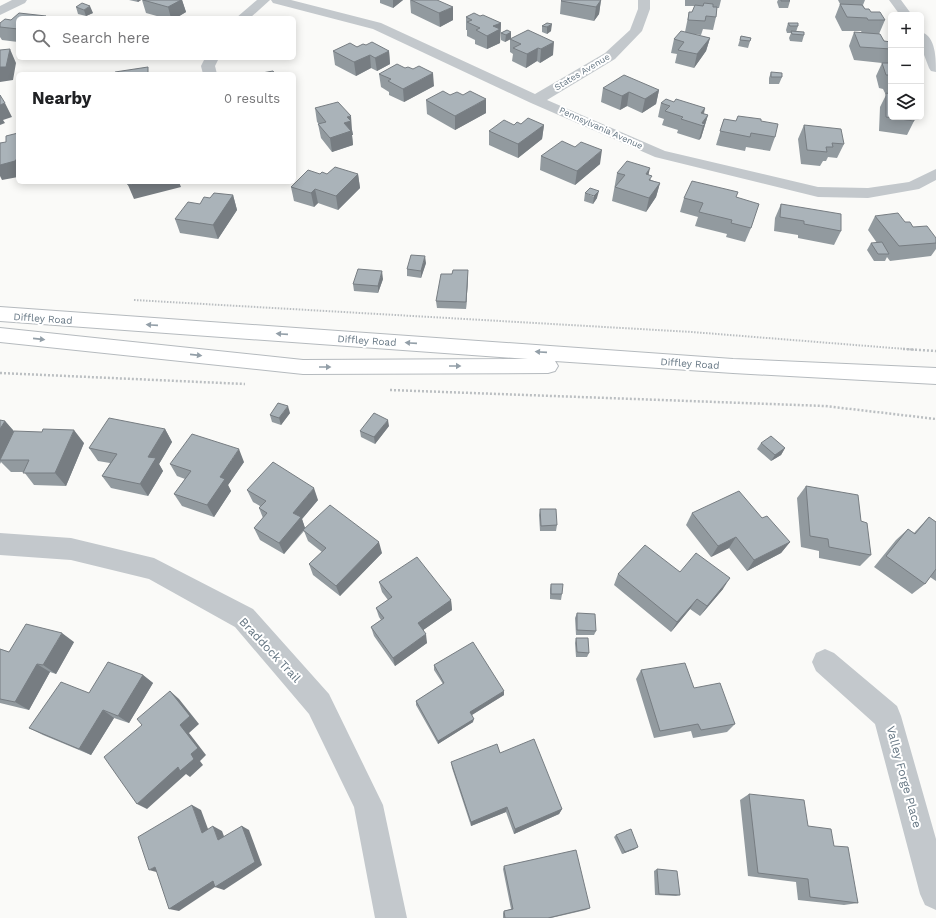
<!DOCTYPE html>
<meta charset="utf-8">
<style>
body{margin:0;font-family:"Work Sans",sans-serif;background:#f6f6f6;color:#202124}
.controls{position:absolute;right:12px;top:12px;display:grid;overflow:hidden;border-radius:6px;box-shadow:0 2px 10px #0003}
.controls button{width:36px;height:36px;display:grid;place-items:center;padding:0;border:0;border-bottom:1px solid #e0e0e0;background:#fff;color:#202124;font:20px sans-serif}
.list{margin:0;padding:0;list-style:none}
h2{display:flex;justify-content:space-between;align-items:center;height:52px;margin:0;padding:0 16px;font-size:17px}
h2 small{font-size:13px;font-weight:400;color:#757577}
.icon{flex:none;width:22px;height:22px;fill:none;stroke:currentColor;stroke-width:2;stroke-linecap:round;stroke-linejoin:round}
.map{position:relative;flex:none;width:936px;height:918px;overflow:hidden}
.search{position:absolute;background:#fff;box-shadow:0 2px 10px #0003;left:16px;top:16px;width:280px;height:44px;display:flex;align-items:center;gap:10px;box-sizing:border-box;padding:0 14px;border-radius:6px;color:#757577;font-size:15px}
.panel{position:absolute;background:#fff;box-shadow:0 2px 10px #0003;left:16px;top:72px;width:280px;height:112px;border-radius:6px}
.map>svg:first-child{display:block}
</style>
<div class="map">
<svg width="936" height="918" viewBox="0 0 936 918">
<rect width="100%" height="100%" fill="#fafaf8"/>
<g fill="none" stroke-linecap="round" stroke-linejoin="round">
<defs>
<path id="major" d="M0 307 733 359 936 368V384L733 373 555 361 558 366 555 371 548 373 303 374 0 342V328L303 360 528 359 0 321Z"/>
</defs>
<use href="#major" stroke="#b5babe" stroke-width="2"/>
<path stroke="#bbbfc2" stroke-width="2" stroke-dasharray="1.5 1.5" stroke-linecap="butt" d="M134 300 692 332 918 350"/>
<path stroke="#bbbfc2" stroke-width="2.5" stroke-dasharray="2 2" stroke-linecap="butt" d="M903 349 936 351
M0 373 245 384
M390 390 825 406 936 419"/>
<path fill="#c3c8cc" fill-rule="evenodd" d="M12 0H27L25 3 0 15V6Z
M257 0H270L250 18H236Z
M271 0H291L381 23 535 94 605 53 630 30 638 9V0H650V9L642 31 615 59 547 100 665 151 818 187 868 188 909 182 936 169V180L919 189 868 198 818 197 655 157 531 103 373 29 273 3Z
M889 0H901L912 15H900Z
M921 32C936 36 936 59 936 72L931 71 929 68 921 47Z
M205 58H219L215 66 217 74H203L201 66Z
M0 533 71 538 154 558 253 609 329 694 383 805 407 918H375L354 807 309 714 235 627 149 579 71 560 0 555Z
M825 649 834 653 897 706 901 716 936 839V910L925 905 920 894 875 724 816 671 812 662 816 653Z"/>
<use href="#major" fill="#fff" fill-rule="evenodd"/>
</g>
<path fill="#929a9f" d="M129 0H141L138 2Z
M142 0H182L186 12 176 18H164L146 13Z
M380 0H403L393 8 380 3Z
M410 0H437L453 20 440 27 411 13Z
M601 0 599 14 594 21 560 14 561 1Z
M685 0H721L719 8H717L716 17 713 30 703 29 701 35 692 34 710 38 706 51 694 68 675 63 677 54 671 53 674 39 685 32 689 12H692L695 6H685Z
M778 0H789L790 1 788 8H779L777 2Z
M838 0H865L863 5 865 9 885 20 879 34 884 41 891 42V117L914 121 907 135 879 131 880 107 886 95 883 89 879 88 876 76 882 63 854 60 849 46 854 32 862 33 861 31H842L835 17 840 4Z
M76 7 93 13 86 16 78 14Z
M480 16 501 23 500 43 487 49 475 44V40L467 36V30H466V17Z
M18 18V42L2 40 0 37V23Z
M547 23 551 31 547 34 542 32V26Z
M788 23 798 26 796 32 804 35 802 42 790 41 789 38 791 33H787L786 30Z
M507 30 511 39 528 30 553 55 540 63 537 61 526 68 512 61 513 54 510 52V39L505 42 501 40V33Z
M741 36 751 38 748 48 738 46Z
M366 45 389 51 390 64 377 71 371 68 356 76 335 65 333 51Z
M771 72 782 77 779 84H769V78Z
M379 74 434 86 404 102 389 95V92L381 87Z
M603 88 659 90 656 104 642 113 627 106 620 110 601 102Z
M426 100 486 113 455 130 427 114Z
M674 102 705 108 704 114 708 115 701 138 699 140 677 133 678 130 662 125 664 119 658 117 661 103Z
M315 108 352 130 353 135H352L353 145 332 152 321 138 318 124H319L317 122Z
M724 119 736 121H761L775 137 770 151 746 147 745 151 716 145Z
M521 124 544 125 542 139 518 158 489 145V131L514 125Z
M804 125 844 144 837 158 828 157 826 161H823L820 166 801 164 798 139Z
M541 156 600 164 575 185 540 170Z
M617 173 648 175 651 180 660 183 656 197 646 212 612 201Z
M320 174H358L360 188 338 210 318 203 314 207 294 201 291 187Z
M585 193 597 198 593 204 584 201Z
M233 195 237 210 218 239 180 233 175 219 210 198Z
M684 198H737L751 228 745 242 726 237 727 234 695 226 698 217 680 212Z
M781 204 841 231 834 245 798 238V235L774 231 775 218Z
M875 216 905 222 913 227 936 238V249L931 256 890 261 887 257 885 261H874L867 250 871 243H877L868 230Z
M426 263 421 278 407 276V269Z
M468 278 466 309 437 308 436 301Z
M383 279 378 293 354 291 353 284Z
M290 413 281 425 272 422 270 415Z
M0 420 5 421 14 431 84 443 66 486 34 485 24 472H11L1 462 0 464Z
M389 426 375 444 361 437 360 431Z
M165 429 172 442 159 464 163 471 148 496 111 488 102 476 110 463 98 461 89 448Z
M761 443 785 448 781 455 771 461 757 449Z
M244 462 228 485 231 491 214 517 182 506 174 494 185 479 177 476 170 464Z
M806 486 871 555 860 566 819 558V551L801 547 797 498Z
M247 490 318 500 302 519 305 528 382 553 340 596 313 575 309 564 322 552 308 541 304 531 284 554 260 540 254 528 263 518 259 508 260 506 253 502Z
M540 509 557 525 556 531H540L539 515Z
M692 513 762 518 790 542 781 553 747 571 729 548 711 557 686 525Z
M929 517 936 522V581L930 577 925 584 912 594 874 567 896 540 908 529 914 533Z
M680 572 723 589 700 616 690 609 671 632 614 585 618 574Z
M379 582 451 600 452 610 423 630 427 643 395 666 374 636 371 627 381 620 379 617 376 608 388 600 382 592Z
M551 584 562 594 561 600 550 599V589Z
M577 613 596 631 594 635H576L575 618Z
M576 638 589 653 587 657H576L575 643Z
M74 642 56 674 50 672 29 710 0 703V649L9 652Z
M434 665 504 695 472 715 473 722 438 744 416 705V701L443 684 434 670Z
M641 670 694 688 735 724 727 732 693 738 691 731 654 738 636 679Z
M143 675 153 683 129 723 114 718 91 755 43 735 29 728 89 693Z
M500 753 562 809 559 814 514 834 506 812 471 826 452 768 451 762Z
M749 794 808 826 834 846 858 903 844 905 798 900 796 882 748 876 740 800Z
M616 835 635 849 622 854 614 837Z
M504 866 590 908 586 910 551 918H503V913L504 911 511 909 503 869Z
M657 869 680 895 676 896 655 895 654 871Z"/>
<path fill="#777d82" d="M137 0H141L138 2Z
M170 0H182L186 12 176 18H171L168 7Z
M393 0H403L393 8Z
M601 0 599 14 594 21 596 7Z
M90 6 93 13 86 16 84 10Z
M453 7V20L440 27 439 13Z
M501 23 500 43 487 49V36L493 26Z
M552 24 551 31 547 34V27Z
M511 32V39L505 42 506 35Z
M710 38 706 51 694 68 697 54Z
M554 42 553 55 540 63 541 49Z
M538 48 537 61 526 68 527 54Z
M10 49 16 63 13 80 0 82V67Z
M389 51 390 64 377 71 375 58Z
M370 55 371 68 356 76 354 62Z
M433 73 434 86 404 102 403 89Z
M659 90 656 104 642 113 645 99Z
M629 92 627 106 620 110 622 96Z
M486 99V113L455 130V116Z
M5 103 12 117 3 120 5 123 0 125V105Z
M705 108 701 122V113Z
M708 115 701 138 699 140 703 126 702 123Z
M351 116 352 130 353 135H352L353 145 332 152 330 138 344 123 347 117Z
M544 125 542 139 518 158V144Z
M602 150 600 164 575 185 577 171Z
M18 157V177L2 180 0 176V165Z
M650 168 647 182 646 174Z
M358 174 360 188 338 210 336 196Z
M140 182H179L181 187 134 199 128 185Z
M660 183 656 197 646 212 649 198Z
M315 189 318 203 314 207 311 193Z
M599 191 597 198 593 204 594 196Z
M233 195 237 210 218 239 213 225Z
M425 256 426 263 421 278V271Z
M468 270V278L466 309V302Z
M382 271 383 279 378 293V286Z
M288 406 290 413 281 425 279 418Z
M388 420 389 426 375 444 374 437Z
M5 421 16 434 0 460V429Z
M165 429 172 442 159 464 163 471 148 496 140 484 148 457Z
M74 430 84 443 66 486 55 473Z
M785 448 781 455 771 461 775 455Z
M239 449 244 462 228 485 231 491 214 517 207 505 220 477Z
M314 488 318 500 302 519 305 528 284 554 279 543 293 513Z
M736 537 729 548 711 557 718 546Z
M379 542 382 553 340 596 336 586Z
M790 542 781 553 747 571 754 560Z
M730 578 723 589 700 616 707 606Z
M697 599 690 609 671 632 677 622Z
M451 600 452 610 419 633 418 623Z
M62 633 74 642 56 674 43 665Z
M426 634 427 643 395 666 393 658Z
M37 664 50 672 29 710 15 702Z
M143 675 153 683 129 723 118 716Z
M170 691 179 699 199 724 189 733 206 755 200 761 203 765 190 777 186 774 147 809 137 804 191 754 180 725Z
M504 691V695L470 716V712Z
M103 710 114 718 91 755 79 749Z
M474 719 473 722 438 744V741Z
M192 805 201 810 211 837 202 833Z
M507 807 506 812 471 826V822Z
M562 809 559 814 514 834 515 829Z
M213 826 222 831 227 844 218 840Z
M242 826 249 830 262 865 224 890 215 887 179 911 169 909Z
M638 847 635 849 622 854 625 852Z
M155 867 160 873 149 870Z"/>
<path fill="#aab3b9" stroke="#777d82" d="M143 0H181L168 7Z
M411 0H437L453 7 439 13Z
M562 0H601L596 7 561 1Z
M781 0H789L790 1H781Z
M82 3 90 6 84 10 76 7Z
M704 3 713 4V7H717L716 17 706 16 705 21 688 20 689 12H692L695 5 703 6Z
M840 4 862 5 865 9H869L871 12H880L885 20H868L867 18 847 17Z
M19 13 46 16 43 18H18V29L0 27V23L5 19 11 20Z
M474 13 480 16 483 15 501 23 493 26 500 29 487 36 476 30 480 28 467 22 472 20 466 17Z
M547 23 552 24 547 27 542 26Z
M788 23H798V26H790Z
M507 30 511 32 506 35 501 33Z
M528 30 554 42 541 49 538 48 527 54 513 48 521 44 510 39Z
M681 31 710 38 697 54 678 50 684 42 674 39Z
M791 31 804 32V35L792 34Z
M854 32 880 34 884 41 891 42V49L860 47Z
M741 36 751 38 750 41 740 40Z
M372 42 389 51 375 58 370 55 354 62 333 51 350 43 357 47 363 44 366 45Z
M10 49 6 67H0V50Z
M882 63H891V78L890 75H886Z
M397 64 405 68 408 67 413 69 419 66 433 73 403 89 388 81 391 79 379 74Z
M148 67V74H115V72Z
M273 71 275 74H263L262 73Z
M771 72 782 73V77H771Z
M624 75 659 90 645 99 629 92 622 96 603 88Z
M443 91 450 95 457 92 463 95 470 91 486 99 455 116 426 100Z
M886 93 891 94V117H914V121L886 117Z
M0 95 5 103 0 105Z
M666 99 674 102 676 99 705 108 701 113 708 115 702 123 705 124 703 126 681 119 683 117 665 111 670 106 661 103Z
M338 102 351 116 347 117 351 121 344 123 351 131 330 138 318 124 326 122 315 108Z
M738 116 761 119V121L778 124 775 137 751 133 750 137 720 131 724 119 736 121Z
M528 118 544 125 518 144 489 131 504 120 514 125 517 122 521 124Z
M804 125 841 129 844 144 832 143 833 147H826L827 152 807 150Z
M18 133V157L15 161 0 165V143L6 142V136Z
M562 141 575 147 581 142 602 150 577 171 541 156Z
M627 161 650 168 646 174 652 176 649 180 660 183 649 198 615 187 625 175 617 173Z
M335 167 358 174 336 196 315 189 311 193 291 187 308 170 320 174 322 172 327 174Z
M692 181 738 192 736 197 759 204 751 228 731 223 732 220 699 212 703 203 684 198Z
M127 182H140L128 185Z
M590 188 599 191 594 196 585 193Z
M214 193 233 195 213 225 175 219 188 202 200 204 204 197 210 198Z
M781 204 841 214V231L804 224V221L780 217Z
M898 213 905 222H910L913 227 927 226 936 238V243L899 246 875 216Z
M882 242 889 254H878L871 243Z
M411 255 425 256 421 271 407 269Z
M358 269 382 271 378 286 353 284Z
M453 270H468L466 302 436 301 441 274H452Z
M278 403 288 406 279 418 270 415Z
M374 413 388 420 374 437 360 431Z
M109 418 165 429 148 457 156 458 140 484 102 476 117 454 89 448Z
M0 420 5 421 0 429Z
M43 429 74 430 55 473H23L29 460H0L14 431 42 432Z
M192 434 239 449 220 477 225 479 207 505 174 494 191 471 170 464Z
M771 436 785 448 775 455 761 443Z
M273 462 314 488 293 513 301 517 279 543 254 528 267 513 259 508 266 501 247 490Z
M806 486 858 495 861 521 867 523 871 555 829 547 828 539 810 536Z
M739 491 762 518 767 516 790 542 754 560 736 537 718 546 692 513Z
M330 505 379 542 336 586 309 564 326 548 303 530Z
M540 509H556L557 525 541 526Z
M929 517 936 522V569L925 584 886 556 908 529 915 534Z
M645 545 680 572 696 553 730 578 707 606 697 599 677 622 618 574Z
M417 557 451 600 418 623 426 634 393 658 371 627 384 618 376 608 392 597 379 582Z
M551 584H563L562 594H551Z
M577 613 595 614 596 631 577 630Z
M26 624 62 633 43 665 37 664 15 702 0 699V649L9 652Z
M576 638H588L589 653 577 652Z
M473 642 504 691 470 712 474 719 438 741 416 701 444 683 434 665Z
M108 662 143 675 118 716 103 710 79 749 29 728 61 682 89 693Z
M685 663 694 688 720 683 735 724 701 730 698 724 660 731 641 670Z
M170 691 190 716 180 725 198 748 191 754 194 759 180 771 178 767 137 804 104 757 142 725 137 719Z
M534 739 562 809 515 829 507 807 471 822 451 762 497 744 500 753Z
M749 794 804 800 808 826 831 829 834 846 848 847 858 903 810 897 808 879 758 873Z
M192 805 202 833 213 826 218 840 242 826 255 862 215 887 213 881 169 909 155 867 149 870 138 837Z
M631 829 638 847 625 852 616 835Z
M576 850 590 908 548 918H505L504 911 513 909 504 866Z
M657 869 677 871 680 895 659 894Z"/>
<defs><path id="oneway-solid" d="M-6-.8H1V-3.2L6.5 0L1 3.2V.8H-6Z"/></defs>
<g fill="#939fa8">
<use href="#oneway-solid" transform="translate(152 325) rotate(-176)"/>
<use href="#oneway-solid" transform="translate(282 334) rotate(-176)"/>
<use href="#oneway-solid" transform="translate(39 339) rotate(6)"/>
<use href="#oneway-solid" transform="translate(411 343) rotate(-176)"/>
<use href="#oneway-solid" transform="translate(541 352) rotate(-176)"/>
<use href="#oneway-solid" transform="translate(196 355) rotate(6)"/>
<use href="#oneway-solid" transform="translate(455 366)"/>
<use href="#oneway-solid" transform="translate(325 367)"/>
</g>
<g text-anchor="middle" stroke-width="4" stroke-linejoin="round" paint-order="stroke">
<g font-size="9" fill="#657683" stroke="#fff">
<text transform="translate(582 72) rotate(-31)" y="3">States Avenue</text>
<text transform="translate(601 128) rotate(24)" y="3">Pennsylvania Avenue</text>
</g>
<g font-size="10" fill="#657683" stroke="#fff">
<text transform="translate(43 318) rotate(4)" y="4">Diffley Road</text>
<text transform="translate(367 340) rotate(4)" y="4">Diffley Road</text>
<text transform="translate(690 363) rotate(4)" y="4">Diffley Road</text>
</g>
<g font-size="12" fill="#657683" stroke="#fff">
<text transform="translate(270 650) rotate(47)" y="4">Braddock Trail</text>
<text transform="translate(904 777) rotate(75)" y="4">Valley Forge Place</text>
</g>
</g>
</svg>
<div class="controls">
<button>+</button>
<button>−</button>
<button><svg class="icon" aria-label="layers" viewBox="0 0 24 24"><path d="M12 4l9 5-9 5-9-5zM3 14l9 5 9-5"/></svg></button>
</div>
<div class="search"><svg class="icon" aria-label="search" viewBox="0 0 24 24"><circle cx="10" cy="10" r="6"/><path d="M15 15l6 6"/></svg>Search here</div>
<section class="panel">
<h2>Nearby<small>0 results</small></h2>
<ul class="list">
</ul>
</section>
</div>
